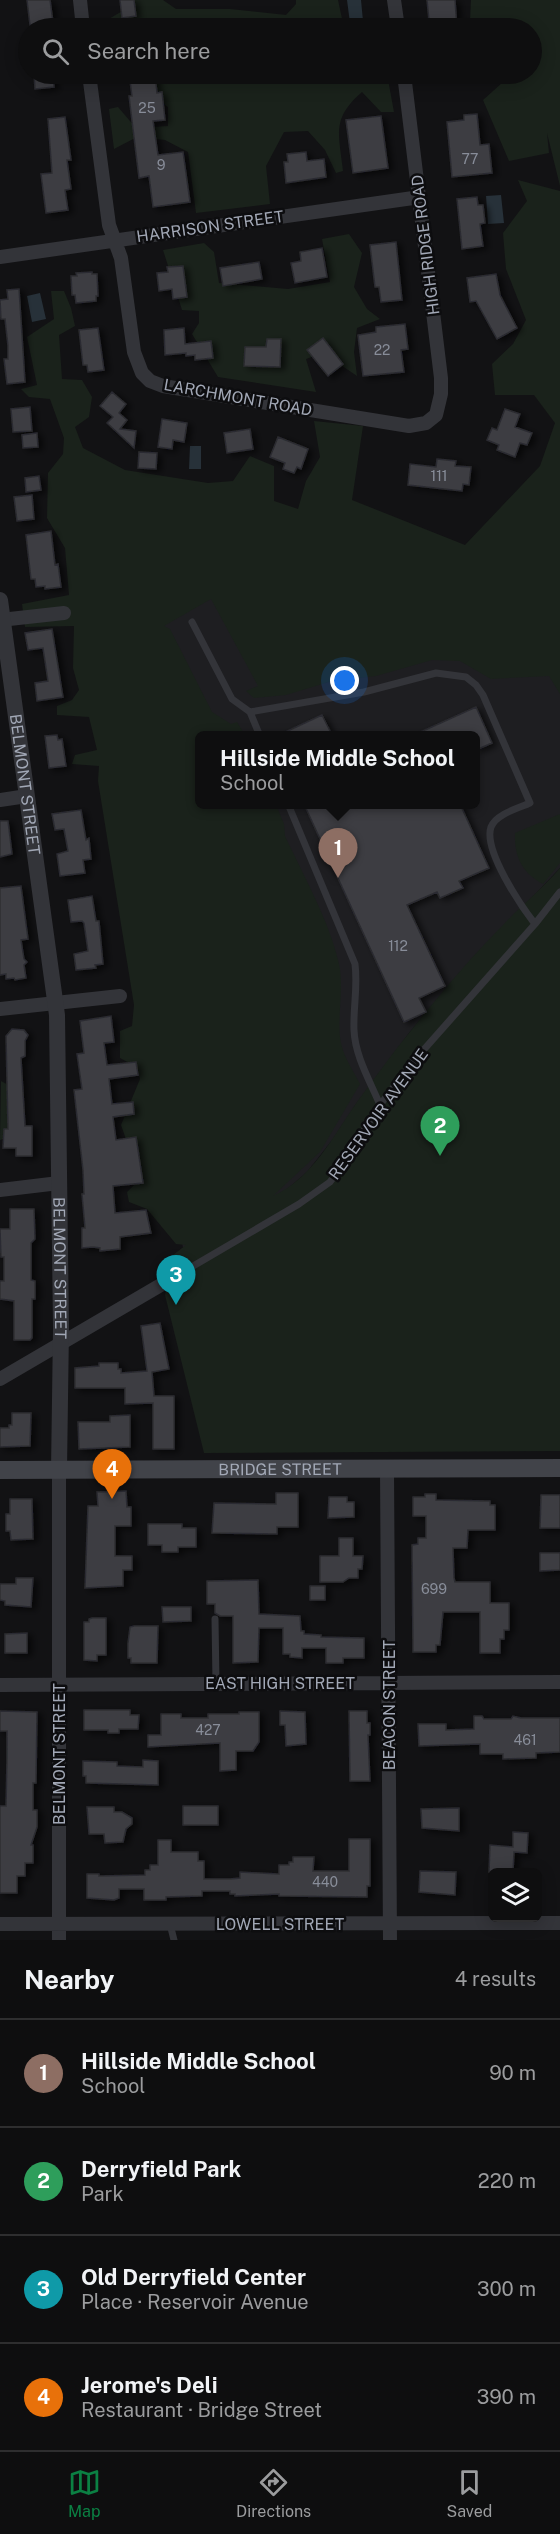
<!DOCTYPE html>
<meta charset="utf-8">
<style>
body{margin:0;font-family:"Public Sans",sans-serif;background:#1c1c1d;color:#f1f3f6}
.controls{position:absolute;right:18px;bottom:18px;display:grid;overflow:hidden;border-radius:9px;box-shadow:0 3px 15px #0003}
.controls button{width:54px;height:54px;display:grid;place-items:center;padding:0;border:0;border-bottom:2px solid #2e2e2f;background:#0e0e0f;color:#f1f3f6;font:30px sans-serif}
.you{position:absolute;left:345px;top:681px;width:21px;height:21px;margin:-15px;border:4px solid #fff;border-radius:50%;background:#1a73e8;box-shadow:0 0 0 9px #1a73e833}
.badge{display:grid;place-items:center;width:39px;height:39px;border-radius:50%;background:#0b8043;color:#fff;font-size:20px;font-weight:700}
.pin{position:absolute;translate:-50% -50px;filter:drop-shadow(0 2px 3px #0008)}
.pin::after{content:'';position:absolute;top:32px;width:21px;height:18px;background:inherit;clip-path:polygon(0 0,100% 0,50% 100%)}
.popup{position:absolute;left:195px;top:731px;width:285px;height:78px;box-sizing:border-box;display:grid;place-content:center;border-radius:9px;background:#0e0e0f;filter:drop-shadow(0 2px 4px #0005);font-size:20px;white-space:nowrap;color:#9b9c9e}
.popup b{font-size:22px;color:#f1f3f6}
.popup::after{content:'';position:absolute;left:50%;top:100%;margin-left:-12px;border:12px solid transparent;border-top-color:#0e0e0f}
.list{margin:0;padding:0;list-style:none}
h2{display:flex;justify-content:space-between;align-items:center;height:78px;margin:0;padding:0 24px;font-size:26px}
h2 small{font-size:20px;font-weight:400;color:#9b9c9e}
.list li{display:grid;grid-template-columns:39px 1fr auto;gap:18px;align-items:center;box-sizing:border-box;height:108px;padding:0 24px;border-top:2px solid #2e2e2f}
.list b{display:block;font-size:22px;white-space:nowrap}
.list p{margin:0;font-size:20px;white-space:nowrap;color:#9b9c9e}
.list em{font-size:20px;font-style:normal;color:#9b9c9e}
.icon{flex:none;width:33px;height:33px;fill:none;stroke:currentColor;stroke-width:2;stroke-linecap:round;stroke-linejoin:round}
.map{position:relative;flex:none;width:560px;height:1940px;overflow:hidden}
.search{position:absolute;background:#0e0e0f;box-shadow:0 3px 15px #0003;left:18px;right:18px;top:18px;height:66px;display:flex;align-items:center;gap:15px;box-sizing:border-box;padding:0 21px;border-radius:33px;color:#9b9c9e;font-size:22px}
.sheet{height:510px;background:#0e0e0f}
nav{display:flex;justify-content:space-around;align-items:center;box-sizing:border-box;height:84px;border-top:2px solid #2e2e2f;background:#0e0e0f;font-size:16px;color:#9b9c9e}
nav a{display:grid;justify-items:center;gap:3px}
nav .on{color:#0b8043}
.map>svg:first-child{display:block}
</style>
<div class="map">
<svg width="560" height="1940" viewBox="0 0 560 1940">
<defs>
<filter id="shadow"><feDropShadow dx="4.5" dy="2.5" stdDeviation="3" flood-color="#0009"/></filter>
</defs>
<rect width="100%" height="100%" fill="#121214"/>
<path fill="#1e1e21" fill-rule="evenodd" d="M64 491 560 586V868L449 985 409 1033 356 1104 333 1139 307 1172 285 1191 183 1248ZM200 736H476V804H200Z"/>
<path fill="#1a221b" d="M132 0H163L176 9H230L286 15 296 4V0H338L344 28H110L107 20 131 6Z
M471 0H560V186L547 133 549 153 509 161 483 100 502 83V74H532V28H479L470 21Z
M139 74H387L394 112H381L362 92C331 119 339 134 343 171L336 173 325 150 308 131 284 132 266 166 270 204 196 213 188 152 165 140 137 137 114 149 109 109 118 107 136 128 168 126V107L138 88Z
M518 180 560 191V694L549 676 491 679 460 661 432 660 376 676 332 681 286 695 254 698 246 691 258 686 211 599 164 626 170 629 212 712 231 724 237 722 245 735 200 736V804L276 805 284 824 285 836C304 877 329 920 339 964 345 991 335 1023 342 1047 345 1059 354 1072 360 1084L320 1152 273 1196C313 1178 333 1136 357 1102 374 1079 391 1055 409 1033 439 995 471 957 505 923 523 904 543 888 560 868V1451L204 1453 165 1295 173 1255 186 1245 176 1244 147 1209 129 1202 127 1192 140 1179 121 1125 140 1079 137 1067 120 1058V1031L132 1026 134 1005 98 781 99 766 72 764 75 755 97 750 89 717 57 715V706L72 700 79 690 73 668 74 626 25 627 22 604 69 595 65 548 47 518 48 473 63 454 64 438 50 399 29 397 21 389 37 385 27 337 54 319 51 291H64L71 308 75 326 59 335 62 379 82 380 92 397 89 417 75 427 83 448 125 470 208 483 233 481 250 456 274 466V501L298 509 306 481 320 457 314 421 363 426 352 500 465 545 540 466 555 423 534 395H495L492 364 513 344 526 320 506 269 503 233 527 201Z
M349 234 362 253 354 287 367 309 380 319 357 328 354 352 357 376 323 353 306 359 316 392 218 377 192 334 199 323V311L182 310 163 250 204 243 214 252 219 283 288 289 330 282 322 239Z
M560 814V863L543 884C522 873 514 856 515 833Z
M1 1081 10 1086 16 1106 3 1139 0 1140Z"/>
<path fill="#273139" d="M347 0H361L363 21 350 23Z
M501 195 504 223 488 224 486 196Z
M40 293 46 319 32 322 27 296Z
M190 446H201V469H189Z"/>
<path fill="#3c3d42" stroke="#2c2c30" stroke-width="1.5" filter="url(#shadow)" d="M27 0H50L53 22 30 25Z
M120 0H134L136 16 122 18Z
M427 0H455L457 28H436V21H429Z
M34 74H53L54 87 35 89Z
M129 74H155L157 93 162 92 165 120 153 121 158 155 183 152 190 202 153 207 149 176 139 178 129 96H132Z
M477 114 480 145 489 144 492 173 452 177 447 122 464 120V115Z
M381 116 388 168 353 173 346 120Z
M65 117 71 160H67L71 189 65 190 68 210 46 213 41 174 52 173 48 119Z
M306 152 307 161 324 159 326 177 286 183 284 162H288L287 154Z
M477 197 478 205H483L485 223 480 224 483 246 462 249 457 199Z
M396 242 402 300 381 302 379 287H375L370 245Z
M322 248 327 277 295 283 291 263 301 261 300 252Z
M259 262 262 279 223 286 220 268Z
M183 266 187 297 173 299 172 289 159 291 157 273 168 272 167 267Z
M92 272V274H97L98 296H96V301L76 303 75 295H72L71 276H77L76 273Z
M496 274 500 295 517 328 497 339 476 301 470 302 467 278Z
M19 289 25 382 7 384 4 359H8V346L5 319H1L0 300 8 299 7 290Z
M405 324 408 349 401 350 404 372 363 376 358 335 376 332V327Z
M98 328 104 370 88 372 87 365H83L79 330Z
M184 328 185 344 211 341 213 358 195 360V355L186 356V353L165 355 164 330Z
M323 338 343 364 328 376 307 350Z
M267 339H281L280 367 244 366 245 347H266Z
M112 392 126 404 119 413 127 420 120 429 136 431 134 448 107 423 113 417 100 406Z
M30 407 32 431 13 432 11 409Z
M505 409 520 414 515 427 532 433 527 445 520 443 515 457 497 450 499 445 487 440 492 428 497 430Z
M162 419 187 423 184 442 173 440 172 449 158 447Z
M250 429 253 449 227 453 224 433Z
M37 433 38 447 23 448 22 435Z
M278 437 308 449 301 469 297 467 294 473 283 469 285 463 270 457Z
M139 452 157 453 156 469 138 468Z
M437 459 456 461 455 466 471 467 469 485 463 484 462 491 408 485 410 464 436 467Z
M39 476 41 490 26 492 25 478Z
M32 495 34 519 17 521 14 497Z
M51 531 55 565 58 564 61 587 45 589V586L36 587 35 579H31L26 535Z
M52 629 63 697 37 701 35 683 48 681 43 648 28 650 25 633Z
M476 707 492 743 476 750V735H414Z
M322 715 332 735H279Z
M57 735 58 740 62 739 66 766 49 768 45 736Z
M304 804H460L489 868 459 881 463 888 440 898 437 892 407 905 445 986 419 998 426 1012 404 1022Z
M81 810 86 840 89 838 91 859 83 860 85 873 60 876 57 854 68 851 64 829 55 830 52 814Z
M0 821H8L12 854 0 857Z
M21 886 28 939 21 940 24 959 27 962 24 965 26 978 15 980 14 978 6 979V974L0 975V888Z
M92 896 96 921H99L103 964 95 965 96 968 76 970 74 954 88 951 84 923 82 921 71 922 68 900Z
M111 1016 114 1042 104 1043 107 1065 136 1062 138 1075 109 1079 112 1104 133 1102 134 1114 113 1117 116 1140 136 1137 143 1183 113 1186 115 1213 146 1210 151 1233 120 1237V1249L100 1251V1248L93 1247 82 1248V1228H85L82 1194H84L83 1170 74 1090 82 1089 77 1054 84 1053 80 1021Z
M12 1029 24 1030 28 1035 25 1041V1056L21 1058 25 1126H32V1156H16V1148H3L4 1129H8L6 1036Z
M10 1209H34L35 1239 31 1243V1280L35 1281V1299H32V1338L30 1340H14V1301L0 1299V1281H4V1257H1L0 1229H10Z
M160 1323 169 1369 152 1372 154 1396H174V1449H153V1403L125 1404V1388H75V1368L99 1366V1363H118V1369H121V1373L147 1371 141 1326Z
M12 1413H31L30 1446 0 1447V1428H9V1425H12Z
M130 1415V1447L79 1449 78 1422H110V1416Z
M126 1491 127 1507H131V1526H115V1556H132V1570H123V1586L85 1588 88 1506H98L97 1492Z
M276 1493H298V1527H277V1534L212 1533 214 1503 276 1504Z
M425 1494H436V1500L490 1501V1505H495V1530H468L467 1548H453L454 1578 455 1582H490V1603H509V1630H504V1639H500V1653H480V1612H443L440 1645H436V1652H413L412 1545 418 1544V1538H426V1516H413V1497H425Z
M541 1495H560V1528H540Z
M329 1497H347V1502H354V1517L328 1518Z
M10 1499H32L33 1539 11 1540 10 1531H6V1514H10Z
M148 1524H182V1528H196V1547H178V1552H162V1545H148Z
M339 1538H353V1556H363L362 1569H358V1578H349L343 1582H320V1556H339Z
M540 1553H560V1570L540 1571Z
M16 1578H33L31 1607 5 1605V1601L0 1600V1584H16Z
M258 1580 259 1614 300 1616 301 1631H304V1634L321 1635V1637L364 1638V1658H343V1663H326V1648H302V1658L290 1657V1654H283V1628H259L258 1662 233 1663V1616H220L215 1613V1604H207V1581Z
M310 1586H325V1600H310Z
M162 1607H191V1621L163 1622Z
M106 1618V1655H97V1661L84 1660V1622H89V1619L92 1618Z
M134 1626H158L157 1663H131V1658H128V1643L130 1627Z
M27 1633V1653H5V1634Z
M84 1710H130V1715H139L138 1729H119V1733H108V1730H84Z
M0 1711 37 1712 36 1783H33V1810H37V1827L31 1845H33V1863H25V1876H17V1893H0V1806H6L7 1758V1731H0Z
M280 1711 305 1712 306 1744 286 1746 285 1725H280Z
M349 1711H367V1723H370V1735H368L370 1781H350Z
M239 1712H259V1742L253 1751H236V1770L220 1771V1743L148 1747V1735H161V1714H181V1718H208V1714H239Z
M474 1716H482L484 1719H511L513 1716 521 1718H560V1752L536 1753V1758L503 1759V1754H480V1744L419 1746 418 1724H446V1730L474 1729Z
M143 1760 158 1761V1785L86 1783V1776H83V1761L117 1762V1766L143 1767Z
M183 1806H218V1825H183Z
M87 1807H114V1812H122L132 1818V1824L126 1829 123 1842 105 1843 104 1834H89Z
M459 1808V1831L422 1828 421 1809Z
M513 1832 528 1833 527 1853 514 1852 513 1872H489L490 1845 513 1847Z
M349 1839H370V1886H367V1897L279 1896V1894L235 1896V1894H230V1891H202V1896L166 1897V1900H144V1889H119V1898L114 1900 87 1898V1874H99V1876L145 1875V1870H150V1865H158V1840H171V1852H198V1861H204V1879H230L240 1878V1872L279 1874V1865H289V1862H293V1857H314L313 1871H349Z
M420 1871 456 1872 455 1895 419 1892Z"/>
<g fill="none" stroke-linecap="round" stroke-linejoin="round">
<path stroke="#333439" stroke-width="7" d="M192 622 232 699 250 712 260 736
M250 712 364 692 436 673 466 677 476 685 483 695 530 803C519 808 496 814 491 827 483 850 521 906 535 924
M288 804 355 964C358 987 353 1008 354 1030 355 1056 370 1081 380 1105
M171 1279 299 1204 330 1182 341 1167 380 1105 412 1063 535 924 560 892
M215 1619 216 1683
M170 1924 174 1940"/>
<path stroke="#333439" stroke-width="14" d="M80 0 83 28
M394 0 398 28
M89 74 109 225 121 258 134 352 142 373 150 381 163 386 409 426 426 423 436 415 441 394V378L404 74
M0 257 420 197
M0 620 64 613
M0 800 27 796
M0 1009 120 996
M0 1190 59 1183
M0 1379 171 1279
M59 1470V1940
M387 1470 390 1940
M0 1685 560 1682
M0 1924 560 1923"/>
<path stroke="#333439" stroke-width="16" id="s1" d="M0 600 57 1015 61 1328 59 1470"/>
<path stroke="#414349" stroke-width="18" id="s2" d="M0 1470 560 1468"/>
</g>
<g text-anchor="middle" stroke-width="5" stroke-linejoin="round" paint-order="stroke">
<g font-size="14" fill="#888d99">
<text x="147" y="113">25</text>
<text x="470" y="164">77</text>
<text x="161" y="170">9</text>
<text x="382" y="355">22</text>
<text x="439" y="481">111</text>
<text x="398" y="951">112</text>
<text x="434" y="1594">699</text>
<text x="208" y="1735">427</text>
<text x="525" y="1745">461</text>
<text x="325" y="1887">440</text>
</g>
<g font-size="16" fill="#a2a8b6" stroke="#0d0d0f">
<text transform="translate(210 226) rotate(-8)" y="6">HARRISON STREET</text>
<text transform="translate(425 245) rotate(-97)" y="6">HIGH RIDGE ROAD</text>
<text transform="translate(238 397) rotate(10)" y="6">LARCHMONT ROAD</text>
<text dy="6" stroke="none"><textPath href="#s1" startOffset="186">BELMONT STREET</textPath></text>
<text transform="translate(378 1114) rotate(-54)" y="6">RESERVOIR AVENUE</text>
<text dy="6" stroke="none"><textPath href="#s1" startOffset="672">BELMONT STREET</textPath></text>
<text dy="6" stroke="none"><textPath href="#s2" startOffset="280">BRIDGE STREET</textPath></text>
<text x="280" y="1689">EAST HIGH STREET</text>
<text transform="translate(389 1705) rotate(-90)" y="6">BEACON STREET</text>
<text transform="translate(59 1754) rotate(-90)" y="6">BELMONT STREET</text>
<text x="280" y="1930">LOWELL STREET</text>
</g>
</g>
</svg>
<div class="controls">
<button><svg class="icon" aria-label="layers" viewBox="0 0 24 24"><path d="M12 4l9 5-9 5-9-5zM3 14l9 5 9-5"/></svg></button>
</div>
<div class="you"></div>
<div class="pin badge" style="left:338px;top:878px;background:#8d6e63">1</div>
<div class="popup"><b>Hillside Middle School</b>School</div>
<div class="pin badge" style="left:440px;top:1156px;background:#2e9e5b">2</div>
<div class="pin badge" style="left:176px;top:1305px;background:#0f9aa8">3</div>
<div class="pin badge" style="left:112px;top:1499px;background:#e8710a">4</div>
<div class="search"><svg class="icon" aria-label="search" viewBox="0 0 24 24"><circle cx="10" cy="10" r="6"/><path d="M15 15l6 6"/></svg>Search here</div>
</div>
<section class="sheet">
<h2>Nearby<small>4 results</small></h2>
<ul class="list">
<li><span class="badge" style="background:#8d6e63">1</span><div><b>Hillside Middle School</b><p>School</p></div><em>90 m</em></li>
<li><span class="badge" style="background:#2e9e5b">2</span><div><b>Derryfield Park</b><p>Park</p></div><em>220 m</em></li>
<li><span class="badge" style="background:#0f9aa8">3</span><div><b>Old Derryfield Center</b><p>Place · Reservoir Avenue</p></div><em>300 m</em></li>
<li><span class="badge" style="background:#e8710a">4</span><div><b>Jerome's Deli</b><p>Restaurant · Bridge Street</p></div><em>390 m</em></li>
</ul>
</section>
<nav>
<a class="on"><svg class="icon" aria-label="map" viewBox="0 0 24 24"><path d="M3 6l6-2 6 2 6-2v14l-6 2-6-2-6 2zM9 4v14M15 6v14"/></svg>Map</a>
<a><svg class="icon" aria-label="directions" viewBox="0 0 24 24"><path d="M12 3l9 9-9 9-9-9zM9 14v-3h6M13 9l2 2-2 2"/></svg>Directions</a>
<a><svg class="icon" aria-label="saved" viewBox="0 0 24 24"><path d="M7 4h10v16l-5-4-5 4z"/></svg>Saved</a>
</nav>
